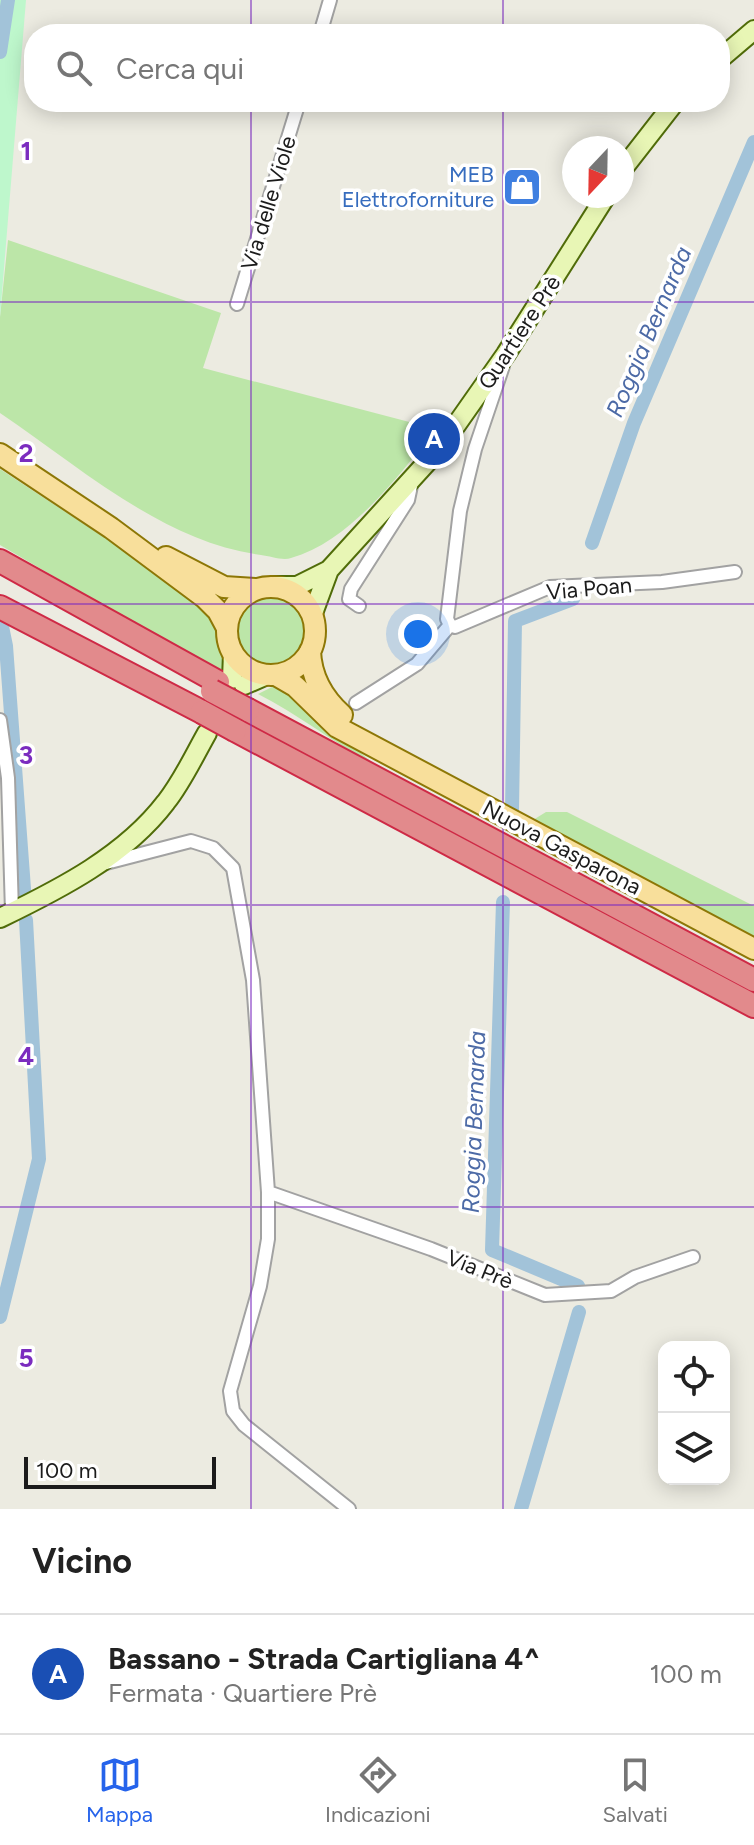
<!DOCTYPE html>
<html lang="it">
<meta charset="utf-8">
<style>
body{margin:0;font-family:Figtree,sans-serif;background:#f6f6f6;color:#222}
.controls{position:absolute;right:24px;bottom:24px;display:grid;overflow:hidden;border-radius:16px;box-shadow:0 4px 20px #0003}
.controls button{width:72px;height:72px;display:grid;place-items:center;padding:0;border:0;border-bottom:2px solid #e0e0e0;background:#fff;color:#222;font:40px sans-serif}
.compass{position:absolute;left:562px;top:136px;width:72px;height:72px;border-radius:50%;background:#fff;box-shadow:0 4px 20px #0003;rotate:202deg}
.scale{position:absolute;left:24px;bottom:20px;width:192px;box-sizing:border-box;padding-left:8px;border:4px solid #1b1b1b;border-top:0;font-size:22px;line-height:28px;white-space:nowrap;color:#1b1b1b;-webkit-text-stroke:6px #fff;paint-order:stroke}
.you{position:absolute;left:418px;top:634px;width:28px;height:28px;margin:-20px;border:6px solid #fff;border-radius:50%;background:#1a73e8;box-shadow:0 0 0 12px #1a73e833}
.badge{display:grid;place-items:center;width:52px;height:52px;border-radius:50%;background:#2563eb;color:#fff;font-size:26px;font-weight:700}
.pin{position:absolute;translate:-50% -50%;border:4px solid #fff;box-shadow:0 2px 8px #0006}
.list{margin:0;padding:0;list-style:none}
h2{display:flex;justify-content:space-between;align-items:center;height:104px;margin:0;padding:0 32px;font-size:34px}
h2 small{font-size:26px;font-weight:400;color:#767676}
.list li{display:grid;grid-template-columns:52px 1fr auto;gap:24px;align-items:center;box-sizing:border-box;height:120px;padding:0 32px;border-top:2px solid #e0e0e0}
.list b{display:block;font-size:30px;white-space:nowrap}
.list p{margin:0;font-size:26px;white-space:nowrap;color:#767676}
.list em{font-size:26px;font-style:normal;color:#767676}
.icon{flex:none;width:44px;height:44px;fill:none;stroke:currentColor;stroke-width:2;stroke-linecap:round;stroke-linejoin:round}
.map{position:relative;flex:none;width:754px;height:1509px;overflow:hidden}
.search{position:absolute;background:#fff;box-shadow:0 4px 20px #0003;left:24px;right:24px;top:24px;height:88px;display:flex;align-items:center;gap:20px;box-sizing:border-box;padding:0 28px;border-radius:32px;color:#767676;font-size:30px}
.sheet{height:224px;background:#fff}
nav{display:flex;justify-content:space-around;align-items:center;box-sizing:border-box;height:112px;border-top:2px solid #e0e0e0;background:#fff;font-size:22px;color:#767676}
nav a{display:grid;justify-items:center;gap:4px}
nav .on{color:#2563eb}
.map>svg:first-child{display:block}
</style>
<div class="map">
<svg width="754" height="1509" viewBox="0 0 754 1509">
<rect width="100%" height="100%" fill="#ecebe1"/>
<path fill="#bce6a8" d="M8 240 221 313 203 368 436 429C399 475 351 541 291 558 283 561 270 556 261 555 163 542 80 467 0 413V317Z
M0 469 198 599 220 623 227 666 225 676 0 545Z
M236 630a35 35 0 1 1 70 0a35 35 0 1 1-70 0Z
M274 686 285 689 375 765C334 743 299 715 258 694Z
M546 812H567L754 906V936L533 820Z"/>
<path fill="#bef7cc" d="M0 0H26L0 317Z"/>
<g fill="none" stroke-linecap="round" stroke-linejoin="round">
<path stroke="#a2c3d9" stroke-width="14" d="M0 52 8 0
M592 543 634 423 754 142
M0 617 6 646 25 902
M512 810 515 621 573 599
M503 902 492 1250 578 1286
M0 1317 39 1159 26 920
M521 1509 579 1312"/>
<defs>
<path id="street" d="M320 34 330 0
M237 304 299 102
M503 366 475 449 460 511 447 619 450 625 455 627 550 587 662 582 735 572
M359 606 349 599 351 589 408 500 412 481
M356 703 417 664 450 625
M0 720 8 778 12 912
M106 863 191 841 213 848 233 868 253 980 268 1192V1239L260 1286 230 1391 233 1411 244 1425 349 1509
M268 1192 431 1249 545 1295 611 1291 635 1277 693 1257"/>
<path id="secondary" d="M720 59 754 30
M622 170 675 102
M274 586H297L329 570 440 448 506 354 606 196
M312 616 329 570
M232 679 233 653
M244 685 267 675
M0 918C60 889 125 856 166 802 182 782 194 756 207 733"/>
<path id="primary" d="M0 454 111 528 205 598 218 611 226 626
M166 557 224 587 255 589
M227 631a44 44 0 1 1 88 0a44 44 0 1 1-88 0Z
M310 651C311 677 323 698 342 715
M276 675 295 686 337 727 754 949"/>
<path id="highway" d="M0 561 218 682
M0 607 202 712
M248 710 754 980
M235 730 754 1006"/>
</defs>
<use href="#street" stroke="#a2a2a2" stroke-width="16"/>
<use href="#secondary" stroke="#506c09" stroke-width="22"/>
<use href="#primary" stroke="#8d7706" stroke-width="24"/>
<use href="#highway" stroke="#ce2a46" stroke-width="26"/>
<use href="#street" stroke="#fff" stroke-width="12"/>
<use href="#secondary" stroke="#e8f6b5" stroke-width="18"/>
<use href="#primary" stroke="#f8df9b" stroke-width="20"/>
<use href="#highway" stroke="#e28a8c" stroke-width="22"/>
<defs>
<path id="highway-bridge" d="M212 691 248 710
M202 712 235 730"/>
</defs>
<use href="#highway-bridge" stroke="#ce2a46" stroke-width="26" stroke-linecap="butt"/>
<use href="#highway-bridge" stroke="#e28a8c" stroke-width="22"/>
</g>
<path fill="none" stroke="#7b2cbf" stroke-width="2" stroke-opacity="0.55" d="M251 0V34M503 0V34M251 102V1509M503 102V1509M0 302H754M0 604H754M0 905H754M0 1207H754"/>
<defs>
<symbol id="shop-square" viewBox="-11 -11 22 22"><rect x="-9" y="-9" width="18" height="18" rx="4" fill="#3f7fe0" stroke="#fff"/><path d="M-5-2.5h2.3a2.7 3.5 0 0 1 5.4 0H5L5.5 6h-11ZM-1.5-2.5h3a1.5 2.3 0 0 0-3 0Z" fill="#fff"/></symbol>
</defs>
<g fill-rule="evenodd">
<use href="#shop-square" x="500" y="165" width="44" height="44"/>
</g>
<g text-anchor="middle" stroke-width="7" stroke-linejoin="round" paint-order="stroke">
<g font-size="22" fill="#366cbe" stroke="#fff" text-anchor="end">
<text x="494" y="182">MEB<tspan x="494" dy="25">Elettroforniture</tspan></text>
</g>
<g font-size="22" fill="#1b1b1b" stroke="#fff">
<text transform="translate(268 203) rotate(-73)" y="8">Via delle Viole</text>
<text transform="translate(519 332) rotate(-57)" y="8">Quartiere Prè</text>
<text transform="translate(589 588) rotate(-5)" y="8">Via Poan</text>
<text transform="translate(562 847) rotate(28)" y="8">Nuova Gasparona</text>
<text transform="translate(480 1269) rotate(22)" y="8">Via Prè</text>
</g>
<g font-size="24" font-style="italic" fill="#4c6aa6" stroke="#fff">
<text transform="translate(649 332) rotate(-67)" y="8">Roggia Bernarda</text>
<text transform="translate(474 1122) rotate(-88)" y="8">Roggia Bernarda</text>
</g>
</g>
<g font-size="26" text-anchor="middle" font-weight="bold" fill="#7b2cbf" stroke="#fff" stroke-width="7" stroke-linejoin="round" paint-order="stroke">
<text x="26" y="160">1</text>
<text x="26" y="462">2</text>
<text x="26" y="764">3</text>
<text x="26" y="1065">4</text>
<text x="26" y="1367">5</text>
</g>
</svg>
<div class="controls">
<button><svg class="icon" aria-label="locate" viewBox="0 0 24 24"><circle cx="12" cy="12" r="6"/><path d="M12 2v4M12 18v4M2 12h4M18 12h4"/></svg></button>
<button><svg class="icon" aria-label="layers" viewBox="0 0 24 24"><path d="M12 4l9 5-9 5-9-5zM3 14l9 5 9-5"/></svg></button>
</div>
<svg class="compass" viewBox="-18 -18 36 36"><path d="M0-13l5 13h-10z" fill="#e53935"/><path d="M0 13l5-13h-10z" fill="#767676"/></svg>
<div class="scale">100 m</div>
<div class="you"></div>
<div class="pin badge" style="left:434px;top:439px;background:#1a4fb4">A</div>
<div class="search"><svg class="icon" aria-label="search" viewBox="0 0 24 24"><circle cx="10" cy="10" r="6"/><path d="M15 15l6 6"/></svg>Cerca qui</div>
</div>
<section class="sheet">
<h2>Vicino<small></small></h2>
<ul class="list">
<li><span class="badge" style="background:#1a4fb4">A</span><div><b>Bassano - Strada Cartigliana 4^</b><p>Fermata · Quartiere Prè</p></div><em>100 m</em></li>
</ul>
</section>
<nav>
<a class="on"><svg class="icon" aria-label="map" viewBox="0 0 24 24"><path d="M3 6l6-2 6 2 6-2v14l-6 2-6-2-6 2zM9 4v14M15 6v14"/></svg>Mappa</a>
<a><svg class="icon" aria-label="directions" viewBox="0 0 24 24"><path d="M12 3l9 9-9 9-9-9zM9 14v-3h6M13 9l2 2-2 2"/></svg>Indicazioni</a>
<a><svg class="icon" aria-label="saved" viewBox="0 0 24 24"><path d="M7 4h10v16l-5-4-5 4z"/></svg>Salvati</a>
</nav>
